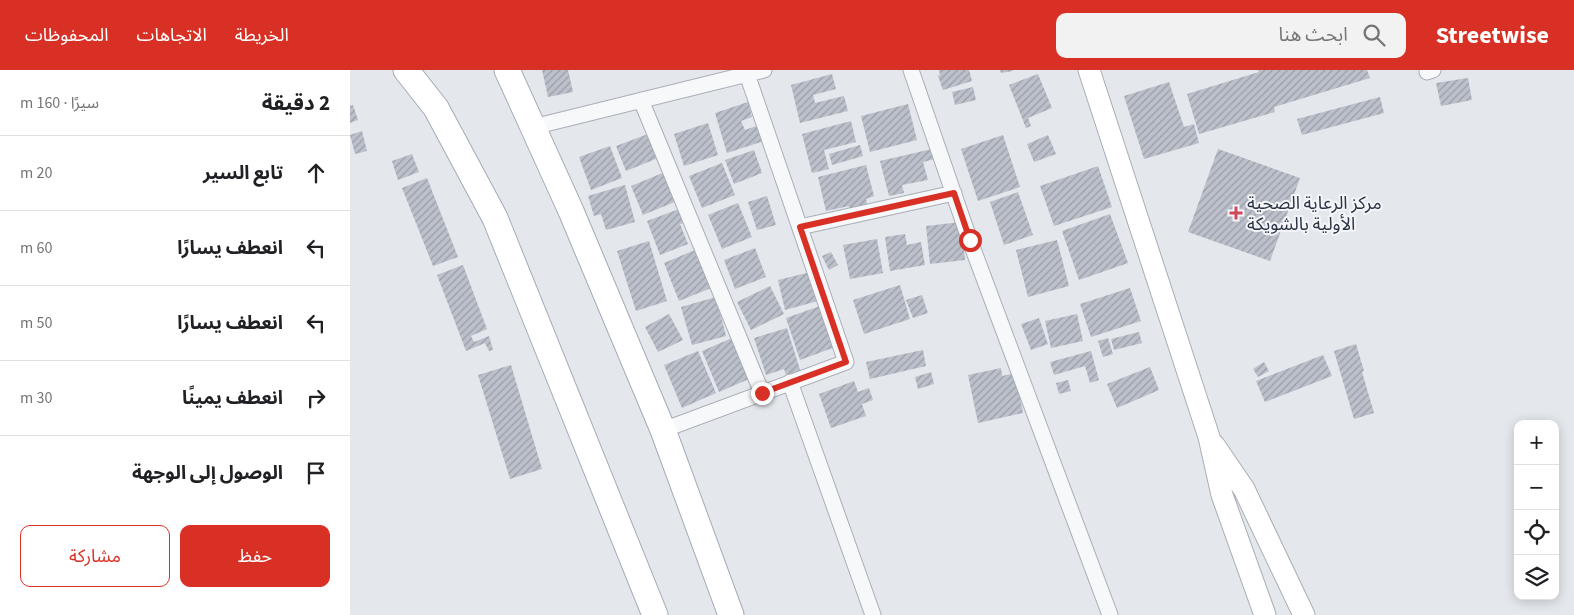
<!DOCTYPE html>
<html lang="ar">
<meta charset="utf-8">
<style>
body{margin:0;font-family:"Source Sans 3","Noto Sans Arabic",sans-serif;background:#f2f2f2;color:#202124;direction:rtl}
.controls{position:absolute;right:15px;bottom:15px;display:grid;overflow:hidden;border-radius:10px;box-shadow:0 2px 12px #0003}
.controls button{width:45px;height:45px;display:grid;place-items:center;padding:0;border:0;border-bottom:1px solid #e0e0e0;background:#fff;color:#202124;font:25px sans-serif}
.stop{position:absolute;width:15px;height:15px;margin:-11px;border:4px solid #d93025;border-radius:50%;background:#fff}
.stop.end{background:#d93025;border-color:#fff;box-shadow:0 1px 5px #0008}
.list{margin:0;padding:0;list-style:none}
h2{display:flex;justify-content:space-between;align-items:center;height:65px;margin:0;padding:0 20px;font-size:21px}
h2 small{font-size:16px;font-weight:400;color:#757577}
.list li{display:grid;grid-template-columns:32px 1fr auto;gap:15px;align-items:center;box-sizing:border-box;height:75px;padding:0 20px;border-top:1px solid #e0e0e0}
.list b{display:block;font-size:19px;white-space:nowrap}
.list em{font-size:16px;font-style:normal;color:#757577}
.actions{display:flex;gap:10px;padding:15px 20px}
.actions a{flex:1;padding:11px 0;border:1px solid #d93025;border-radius:10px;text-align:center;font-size:18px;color:#d93025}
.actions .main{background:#d93025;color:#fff}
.icon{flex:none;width:28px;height:28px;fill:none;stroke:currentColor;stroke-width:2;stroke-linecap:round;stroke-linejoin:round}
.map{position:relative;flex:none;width:1224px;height:545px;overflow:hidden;direction:ltr}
header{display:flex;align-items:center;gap:30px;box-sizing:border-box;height:70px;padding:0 25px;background:#d93025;color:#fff}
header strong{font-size:24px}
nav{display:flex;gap:28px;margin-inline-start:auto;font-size:18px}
.search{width:350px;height:45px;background:#f2f2f2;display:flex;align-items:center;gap:12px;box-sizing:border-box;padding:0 18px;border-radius:10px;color:#757577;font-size:19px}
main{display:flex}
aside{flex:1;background:#fff}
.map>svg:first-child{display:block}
</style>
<header>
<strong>Streetwise</strong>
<div class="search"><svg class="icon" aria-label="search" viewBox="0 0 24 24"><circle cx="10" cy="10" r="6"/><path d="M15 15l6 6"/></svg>ابحث هنا</div>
<nav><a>الخريطة</a><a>الاتجاهات</a><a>المحفوظات</a></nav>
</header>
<main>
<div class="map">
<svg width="1224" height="545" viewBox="0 0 1224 545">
<defs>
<pattern id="building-hatch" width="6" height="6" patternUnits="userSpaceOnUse" patternTransform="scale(1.25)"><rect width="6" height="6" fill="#bbc0ca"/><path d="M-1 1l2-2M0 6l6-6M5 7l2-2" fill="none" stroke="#989da6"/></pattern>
</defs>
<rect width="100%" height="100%" fill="#e4e7ec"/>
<path fill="url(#building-hatch)" d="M192 0H218L223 22 198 27Z
M589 0H619L622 11 593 20 588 6 590 5Z
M650 0H663V1L651 3Z
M908 0H1017L1020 8 924 37 925 42 849 64 837 24 909 2Z
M482 4 486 19 463 25 465 33 494 26 498 41 450 53 441 15Z
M688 4 702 38 678 48 681 56 676 58 659 15Z
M1118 8 1122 30 1091 36 1086 13Z
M819 12 834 57 844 54 849 73 794 89 774 26Z
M623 17 626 30 605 35 602 22Z
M1030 27 1034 43 952 65 947 49Z
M398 32 402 47 391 51 395 60 409 55 414 71 377 83 365 43Z
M558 34 567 70 520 82 511 46Z
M3 35 8 50 0 53V36Z
M501 51 506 72 474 80 479 99 462 103 452 64Z
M358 53 368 85 334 96 324 64Z
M12 61 17 81 5 84 0 65Z
M298 64 308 88 276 101 266 76Z
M653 65 670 117 628 131 611 79Z
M698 65 706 84 684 92 677 74Z
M510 75 513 86 482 95 479 84Z
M260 76 272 108 241 120 229 87Z
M582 79 585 89 573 92 578 110 552 115 554 123 539 126 530 91Z
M868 79 950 108 920 191 838 162Z
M404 80 412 103 384 114 375 90Z
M62 84 69 102 48 110 42 91Z
M372 93 385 125 352 138 339 106Z
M516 95 524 126 516 129 519 141 501 145 499 136 476 141 468 107Z
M748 96 762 137 704 156 690 116Z
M315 102 327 131 293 145 281 116Z
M77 108 108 187 83 196 52 118Z
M275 115 285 152 256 160 251 144 244 146 238 126Z
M668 122 683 165 654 175 640 132Z
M417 126 426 155 407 160 398 132Z
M388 133 402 167 372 179 358 145Z
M329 139 334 153 330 154 338 174 310 185 297 151Z
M760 144 778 193 729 210 712 161Z
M611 152 615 190 580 194 576 156Z
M555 164 557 175 571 172 575 195 540 201 535 167Z
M527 169 533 203 500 209 493 175Z
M707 170 719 216 678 227 666 180Z
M299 171 317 231 286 241 267 181Z
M405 178 416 207 385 219 374 190Z
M345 180 361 218 329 231 314 193Z
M481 182 488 195 479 200 472 186Z
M113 195 137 259 121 266 124 272 139 266 143 280 139 281 135 273 116 281 87 205Z
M461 202 468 231 435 240 428 210Z
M550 215 560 249 514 264 503 230Z
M420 216 434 244 401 260 387 232Z
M780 218 791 251 741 267 730 234Z
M572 225 578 243 563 248 556 230Z
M366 227 376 266 342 275 331 237Z
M473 235 488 276 450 290 436 248Z
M319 244 333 270 308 282 295 257Z
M727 244 733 271 701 278 695 251Z
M689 248 698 274 681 280 671 254Z
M437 258 452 306 438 310 434 299 416 305 404 268Z
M789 262 792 273 764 280 761 269Z
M382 268 399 309 369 322 352 281Z
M758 268 763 284 753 287 748 271Z
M1006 274 1014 301 1012 302 1024 343 1004 349 984 281Z
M573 280 576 296 520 309 516 292Z
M348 281 366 323 332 338 314 295Z
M741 281 749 310 740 313 735 296 704 305 700 292Z
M973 285 982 306 915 332 906 311Z
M914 292 919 301 908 307 903 299Z
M161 295 192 399 160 409 128 305Z
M800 297 809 320 767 338 757 314Z
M651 298 652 306 665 303 673 343 628 353 618 305Z
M581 302 584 314 568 319 565 307Z
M718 310 721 321 709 324 706 313Z
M504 311 508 322 519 318 523 330 512 334 516 346 481 358 469 324Z"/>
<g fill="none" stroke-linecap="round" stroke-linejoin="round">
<defs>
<path id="street" d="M561 0 620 171 760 545
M1077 2 1083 0
M291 30 412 323
M183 57 414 0
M450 157 604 123
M440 312 523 545
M313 360 496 292 397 4"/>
<path id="secondary" d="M739 0 859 367 872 425 915 545
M864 375 894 419 954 545"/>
<path id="primary" d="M56 0 86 38 145 148 305 545
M157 0 221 141 313 360 381 545"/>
</defs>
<use href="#street" stroke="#a9aeb7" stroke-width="17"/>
<use href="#secondary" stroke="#a9aeb7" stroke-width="23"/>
<use href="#primary" stroke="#a3abb8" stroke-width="27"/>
<use href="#street" stroke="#f7f8fa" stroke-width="15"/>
<use href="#secondary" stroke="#fff" stroke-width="21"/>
<use href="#primary" stroke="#fff" stroke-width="25"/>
</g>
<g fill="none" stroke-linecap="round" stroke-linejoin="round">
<path stroke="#d93025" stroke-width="6" d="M412 323 496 292 450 157 604 123 620 170"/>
</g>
<path fill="#d1495b" stroke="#f4f6f9" stroke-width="2" d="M883.5 135.5h5v5h5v5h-5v5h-5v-5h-5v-5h5z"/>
<g text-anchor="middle" stroke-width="4" stroke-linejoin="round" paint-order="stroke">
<g font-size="18" fill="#2b3445" stroke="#f4f6f9" text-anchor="start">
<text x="897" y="139">مركز الرعاية الصحية<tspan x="897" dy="21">الأولية بالشويكة</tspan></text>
</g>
</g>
</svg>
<div class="controls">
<button>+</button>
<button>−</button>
<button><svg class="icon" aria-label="locate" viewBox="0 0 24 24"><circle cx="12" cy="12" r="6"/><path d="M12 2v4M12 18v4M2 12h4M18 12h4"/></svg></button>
<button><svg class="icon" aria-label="layers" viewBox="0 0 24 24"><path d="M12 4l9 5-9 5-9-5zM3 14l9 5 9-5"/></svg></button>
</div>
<div class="stop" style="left:620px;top:170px"></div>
<div class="stop end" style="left:412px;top:323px"></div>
</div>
<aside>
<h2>2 دقيقة<small>سيرًا · 160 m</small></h2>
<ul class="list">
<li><svg class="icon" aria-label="ahead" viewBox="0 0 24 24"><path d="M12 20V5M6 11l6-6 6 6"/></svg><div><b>تابع السير</b></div><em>20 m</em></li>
<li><svg class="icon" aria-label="left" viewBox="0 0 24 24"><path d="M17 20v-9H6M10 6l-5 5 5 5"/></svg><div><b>انعطف يسارًا</b></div><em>60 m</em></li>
<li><svg class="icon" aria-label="left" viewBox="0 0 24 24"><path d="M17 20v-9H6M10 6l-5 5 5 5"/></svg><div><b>انعطف يسارًا</b></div><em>50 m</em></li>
<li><svg class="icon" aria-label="right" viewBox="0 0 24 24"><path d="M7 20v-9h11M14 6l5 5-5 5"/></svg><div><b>انعطف يمينًا</b></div><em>30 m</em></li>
<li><svg class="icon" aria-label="arrive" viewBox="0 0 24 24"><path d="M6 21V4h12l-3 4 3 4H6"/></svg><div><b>الوصول إلى الوجهة</b></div></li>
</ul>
<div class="actions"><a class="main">حفظ</a><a>مشاركة</a></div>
</aside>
</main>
